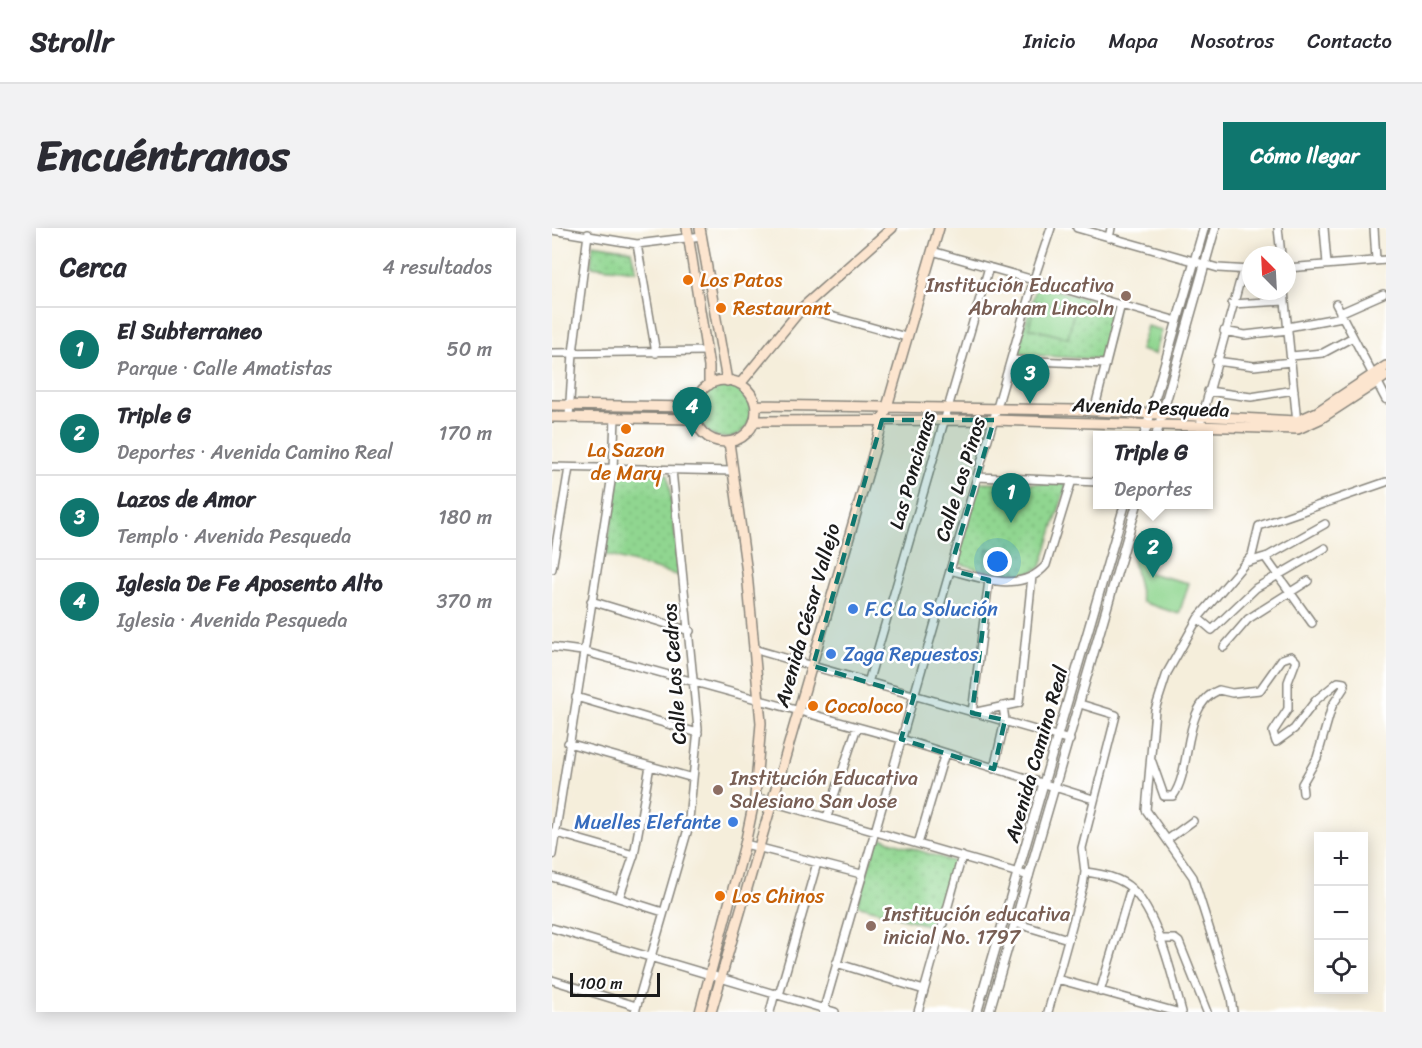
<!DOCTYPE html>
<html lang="es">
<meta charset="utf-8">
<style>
body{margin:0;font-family:Sriracha,sans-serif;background:#f2f2f3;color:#2b2b33}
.controls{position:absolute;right:18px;bottom:18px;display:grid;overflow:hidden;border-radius:0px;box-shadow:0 3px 15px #0003}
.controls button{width:54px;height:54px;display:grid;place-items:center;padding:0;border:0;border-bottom:2px solid #e1e1e2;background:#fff;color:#2b2b33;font:30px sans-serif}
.compass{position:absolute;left:690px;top:18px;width:54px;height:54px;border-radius:50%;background:#fff;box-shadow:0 3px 15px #0003;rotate:336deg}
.scale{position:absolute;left:18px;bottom:15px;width:90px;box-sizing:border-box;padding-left:6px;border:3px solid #1c1c1c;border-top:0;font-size:16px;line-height:21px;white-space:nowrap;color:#1c1c1c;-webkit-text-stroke:4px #fff;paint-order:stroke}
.you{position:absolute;left:446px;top:334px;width:21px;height:21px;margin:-15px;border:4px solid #fff;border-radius:50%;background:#1a73e8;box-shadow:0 0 0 9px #1a73e833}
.badge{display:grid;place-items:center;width:39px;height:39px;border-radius:50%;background:#0f766e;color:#fff;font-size:20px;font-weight:700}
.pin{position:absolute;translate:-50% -50px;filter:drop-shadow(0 2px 3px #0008)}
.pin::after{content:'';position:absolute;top:32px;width:21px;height:18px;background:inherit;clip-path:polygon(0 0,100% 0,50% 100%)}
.popup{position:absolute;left:541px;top:203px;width:120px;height:78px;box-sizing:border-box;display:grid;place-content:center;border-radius:0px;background:#fff;filter:drop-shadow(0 2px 4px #0005);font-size:20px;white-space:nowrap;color:#7c7c81}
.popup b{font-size:22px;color:#2b2b33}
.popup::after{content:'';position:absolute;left:50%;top:100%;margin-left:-12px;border:12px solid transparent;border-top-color:#fff}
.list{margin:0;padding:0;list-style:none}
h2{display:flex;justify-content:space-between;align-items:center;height:78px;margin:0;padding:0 24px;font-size:26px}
h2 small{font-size:20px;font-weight:400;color:#7c7c81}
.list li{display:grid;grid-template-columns:39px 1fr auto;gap:18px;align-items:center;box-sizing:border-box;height:84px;padding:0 24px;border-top:2px solid #e1e1e2}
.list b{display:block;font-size:22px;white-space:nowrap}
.list p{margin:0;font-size:20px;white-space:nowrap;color:#7c7c81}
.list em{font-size:20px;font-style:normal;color:#7c7c81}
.icon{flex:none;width:33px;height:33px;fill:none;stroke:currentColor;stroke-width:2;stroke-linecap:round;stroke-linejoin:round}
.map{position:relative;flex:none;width:834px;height:784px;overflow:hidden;border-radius:0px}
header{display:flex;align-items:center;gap:36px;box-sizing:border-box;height:84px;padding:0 30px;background:#fff;border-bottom:2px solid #e1e1e2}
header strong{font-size:28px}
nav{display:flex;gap:33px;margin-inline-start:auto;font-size:21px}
.intro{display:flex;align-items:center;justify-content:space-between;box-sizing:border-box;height:144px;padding:0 36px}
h1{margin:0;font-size:42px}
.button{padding:15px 27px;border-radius:0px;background:#0f766e;color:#fff;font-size:21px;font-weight:700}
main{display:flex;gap:36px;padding:0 36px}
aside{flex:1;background:#fff;border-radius:0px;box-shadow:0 3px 15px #0003}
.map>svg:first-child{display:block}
</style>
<header>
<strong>Strollr</strong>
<nav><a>Inicio</a><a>Mapa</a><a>Nosotros</a><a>Contacto</a></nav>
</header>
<div class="intro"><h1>Encuéntranos</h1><a class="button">Cómo llegar</a></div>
<main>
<aside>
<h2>Cerca<small>4 resultados</small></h2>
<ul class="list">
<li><span class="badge">1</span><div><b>El Subterraneo</b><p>Parque · Calle Amatistas</p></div><em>50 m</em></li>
<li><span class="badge">2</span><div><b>Triple G</b><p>Deportes · Avenida Camino Real</p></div><em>170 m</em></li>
<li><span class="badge">3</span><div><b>Lazos de Amor</b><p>Templo · Avenida Pesqueda</p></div><em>180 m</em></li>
<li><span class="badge">4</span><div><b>Iglesia De Fe Aposento Alto</b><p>Iglesia · Avenida Pesqueda</p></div><em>370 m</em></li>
</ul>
</aside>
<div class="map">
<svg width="834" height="784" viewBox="0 0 834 784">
<defs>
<pattern id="park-dots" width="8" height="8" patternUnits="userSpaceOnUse" patternTransform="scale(1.5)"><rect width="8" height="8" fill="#90d690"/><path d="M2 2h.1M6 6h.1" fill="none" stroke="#7cb77c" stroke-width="1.8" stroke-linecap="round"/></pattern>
</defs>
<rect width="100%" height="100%" fill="#fff"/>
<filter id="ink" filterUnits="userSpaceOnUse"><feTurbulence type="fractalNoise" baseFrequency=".0167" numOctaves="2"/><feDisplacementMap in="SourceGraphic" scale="12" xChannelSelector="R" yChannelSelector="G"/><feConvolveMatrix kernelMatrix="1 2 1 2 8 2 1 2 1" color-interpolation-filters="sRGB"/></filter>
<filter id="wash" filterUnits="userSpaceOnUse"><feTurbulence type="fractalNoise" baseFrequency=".008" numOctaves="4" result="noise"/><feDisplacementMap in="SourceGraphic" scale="24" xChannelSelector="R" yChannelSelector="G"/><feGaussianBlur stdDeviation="1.35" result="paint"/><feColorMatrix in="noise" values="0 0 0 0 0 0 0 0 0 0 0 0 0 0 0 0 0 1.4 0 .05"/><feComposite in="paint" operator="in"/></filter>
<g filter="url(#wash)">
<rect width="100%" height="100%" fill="#f5eedb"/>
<path fill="url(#park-dots)" stroke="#567956" stroke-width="1.5" d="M41 16 79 22 84 43 39 38Z
M485 57 565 79 553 132 466 126 465 122Z
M147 184a26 26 0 1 1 52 0a26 26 0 1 1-52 0Z
M67 243 116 246 128 348 54 327 66 252 64 248Z
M427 254 515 256 489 339C462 356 431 343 404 334Z
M326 609 403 634 385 700 305 677Z"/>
<path fill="#90d690" stroke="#567956" stroke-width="1.5" d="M483 73 522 82 516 110 477 100Z
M595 98 610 102 603 126 588 122Z
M435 321 465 324 463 344 433 341Z
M582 321 588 324 597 345 637 355 627 386 590 374 579 323Z"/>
</g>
<g filter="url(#ink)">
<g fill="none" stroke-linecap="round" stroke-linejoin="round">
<defs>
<path id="minor" d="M525 0 666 40 699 42
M726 0 729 27
M772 0 775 36
M822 0 824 32
M0 2 85 16 150 8
M557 10 559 0
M85 16 104 125
M380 23 625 93
M735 40 834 32
M732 63 745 195
M680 76 733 73
M784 76 821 147
M250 80 354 109
M788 85 831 66
M736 99 790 89
M672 103 693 107 736 102
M0 125 155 123
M739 128 771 125 801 109
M459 132 554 136
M664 133 702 138 739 134
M656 163 699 169 742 162
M542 183 569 76
M17 189 21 125 36 6
M649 193 691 42
M0 239 181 243
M425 249 546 254
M713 329 760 395
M696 334 716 328 773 296
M0 341 17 240
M398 342C428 350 470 366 494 337L520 252
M437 352 420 485 467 475 480 348
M39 373 138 403
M646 390 660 402 704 360 773 320
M0 419 30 423 349 511 541 571
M672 419 696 391 756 353
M201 421 518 512
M316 455 437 39
M24 469 146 505
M16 515 141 550
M600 534 612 568H621C641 541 629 477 667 462L680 465 708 462 730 431 739 428 744 433 736 454V481L721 504 724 514 742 501 764 472 786 454 792 455 793 458 780 478 765 530 750 556 751 565
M442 541 453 492 451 478
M203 569 477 648
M275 589 305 499
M1 604 82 627
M615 612 641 593
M193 616 309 646
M366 616 393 525
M0 627 61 241 63 189
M533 644C549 646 568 649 580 661 607 688 620 748 630 784
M0 649 111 684
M67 670 82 627 98 538
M463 695 516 711
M0 700 283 784
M607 711H623L627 714 655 784
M284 735 372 762
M505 751 625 784
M0 752 84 778
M548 764 579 660
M227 767 265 635
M83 784 136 601 146 501 120 242
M218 784 223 765
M271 784 482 51 499 0
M366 784 410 628
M496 784 531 658 533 644 530 620 564 487 528 476
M681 784 679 769 641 649 594 582 603 482 615 445 646 390 700 327 707 298 834 254"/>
<path id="tertiary" d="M823 150 834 171
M592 208 652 0
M604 208 663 0
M425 784 573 276
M437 784 585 276"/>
<path id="secondary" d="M135 0 157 139V157
M148 0 175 153
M142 183a31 31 0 1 1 62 0a31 31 0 1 1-62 0Z
M188 156 250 80 340 0
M0 177 143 179
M204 177 524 182 745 193 765 184 834 138
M0 189 143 191
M203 193 442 192 746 201 768 191 834 148
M148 784 193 616 203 569 209 495 195 345 177 214
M159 784 387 0"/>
</defs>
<use href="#minor" stroke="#88857c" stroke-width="10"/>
<use href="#tertiary" stroke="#88857c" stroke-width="11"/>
<use href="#secondary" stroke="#88857c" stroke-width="12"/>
<use href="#minor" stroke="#fff" stroke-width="7"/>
<use href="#tertiary" stroke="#fff" stroke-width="8"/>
<use href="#secondary" stroke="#fce5cf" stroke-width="9"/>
</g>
</g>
<path fill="#0f766e" fill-opacity="0.2" stroke="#0f766e" stroke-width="4.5" stroke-dasharray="12 8" stroke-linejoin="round" d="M330 192H442L398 342 437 352 420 485 453 492 442 541 349 511 362 468 261 438Z"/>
<g fill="#e8710a" stroke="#fff" stroke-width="2">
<circle cx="136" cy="52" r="6"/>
<circle cx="169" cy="80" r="6"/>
<circle cx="74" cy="201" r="6"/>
<circle cx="261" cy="478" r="6"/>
<circle cx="168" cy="668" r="6"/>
</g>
<g fill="#8d6e63" stroke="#fff" stroke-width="2">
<circle cx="574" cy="68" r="6"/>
<circle cx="166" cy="562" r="6"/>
<circle cx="319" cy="698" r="6"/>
</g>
<g fill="#3f7fe0" stroke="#fff" stroke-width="2">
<circle cx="301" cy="381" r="6"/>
<circle cx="279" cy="426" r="6"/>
<circle cx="181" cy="594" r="6"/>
</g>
<g text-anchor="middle" stroke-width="5" stroke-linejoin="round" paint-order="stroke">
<g font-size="20" fill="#c56008" stroke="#fff" text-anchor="start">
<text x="148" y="59">Los Patos</text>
<text x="181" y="87">Restaurant</text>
<text x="74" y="229" text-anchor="middle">La Sazon<tspan x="74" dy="23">de Mary</tspan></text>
<text x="273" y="485">Cocoloco</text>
<text x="180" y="675">Los Chinos</text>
</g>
<g font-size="20" fill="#785e54" stroke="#fff" text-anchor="start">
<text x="562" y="64" text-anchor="end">Institución Educativa<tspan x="562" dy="23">Abraham Lincoln</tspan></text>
<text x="178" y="557">Institución Educativa<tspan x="178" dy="23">Salesiano San Jose</tspan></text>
<text x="331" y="693">Institución educativa<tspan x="331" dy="23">inicial No. 1797</tspan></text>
</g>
<g font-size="20" fill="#1c1c1c" stroke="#fff">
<text transform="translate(599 179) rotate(2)" y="7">Avenida Pesqueda</text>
<text transform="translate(360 242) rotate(-74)" y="7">Las Poncianas</text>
<text transform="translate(408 251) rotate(-73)" y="7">Calle Los Pinos</text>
<text transform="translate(255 387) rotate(-74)" y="7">Avenida César Vallejo</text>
<text transform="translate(122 446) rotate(-94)" y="7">Calle Los Cedros</text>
<text transform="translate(484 526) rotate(-74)" y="7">Avenida Camino Real</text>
</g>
<g font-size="20" fill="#366cbe" stroke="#fff" text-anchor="start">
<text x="313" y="388">F.C La Solución</text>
<text x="291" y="433">Zaga Repuestos</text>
<text x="169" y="601" text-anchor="end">Muelles Elefante</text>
</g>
</g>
</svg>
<div class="controls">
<button>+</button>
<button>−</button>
<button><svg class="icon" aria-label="locate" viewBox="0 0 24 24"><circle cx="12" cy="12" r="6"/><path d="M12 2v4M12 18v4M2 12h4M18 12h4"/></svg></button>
</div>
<svg class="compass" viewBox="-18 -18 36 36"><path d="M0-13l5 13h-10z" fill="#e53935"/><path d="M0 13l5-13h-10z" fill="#7c7c81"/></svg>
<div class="scale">100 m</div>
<div class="you"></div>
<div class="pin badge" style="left:459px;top:295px">1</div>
<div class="pin badge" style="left:601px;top:350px">2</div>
<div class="popup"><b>Triple G</b>Deportes</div>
<div class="pin badge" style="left:478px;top:176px">3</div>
<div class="pin badge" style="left:140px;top:209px">4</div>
</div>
</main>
